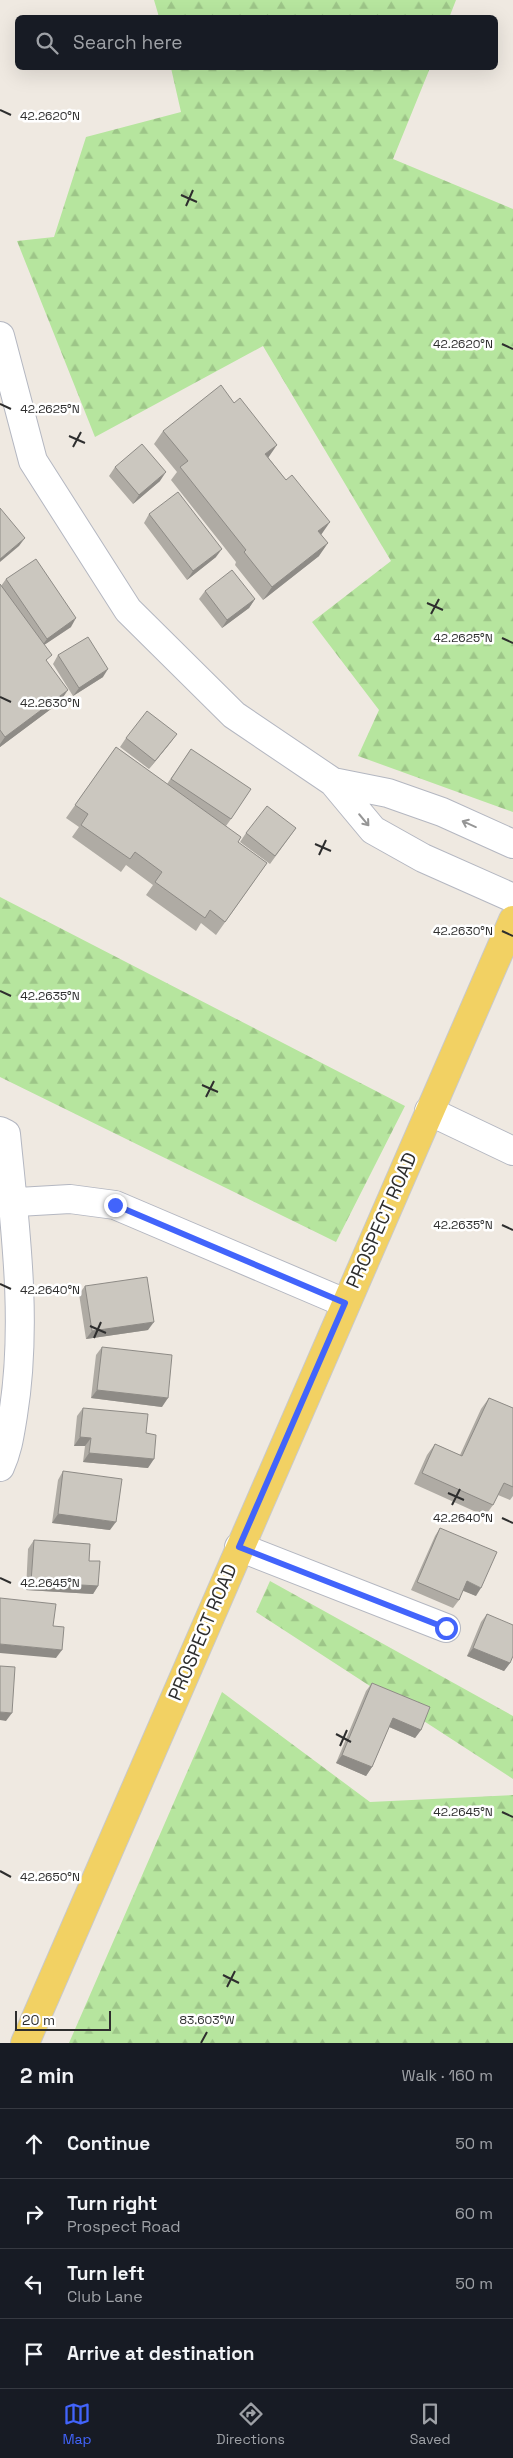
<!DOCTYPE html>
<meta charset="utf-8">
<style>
body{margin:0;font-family:"Space Grotesk",sans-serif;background:#242831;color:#f1f3f6}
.scale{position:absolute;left:15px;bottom:12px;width:96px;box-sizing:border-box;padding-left:5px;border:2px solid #2e2e2e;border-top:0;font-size:14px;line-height:18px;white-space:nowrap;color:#2e2e2e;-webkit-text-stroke:4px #fff;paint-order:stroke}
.stop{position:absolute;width:15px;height:15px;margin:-11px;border:4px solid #4264fb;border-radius:50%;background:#fff}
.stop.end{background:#4264fb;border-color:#fff;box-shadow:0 1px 5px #0008}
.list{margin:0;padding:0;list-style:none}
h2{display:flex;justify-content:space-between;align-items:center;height:65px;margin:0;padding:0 20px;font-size:21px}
h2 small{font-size:16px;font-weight:400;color:#9ea1a6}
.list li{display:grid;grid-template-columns:32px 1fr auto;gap:15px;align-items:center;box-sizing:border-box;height:70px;padding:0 20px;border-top:1px solid #363941}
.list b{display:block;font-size:19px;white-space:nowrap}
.list p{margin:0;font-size:16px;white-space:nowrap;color:#9ea1a6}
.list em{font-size:16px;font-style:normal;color:#9ea1a6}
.icon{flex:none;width:28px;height:28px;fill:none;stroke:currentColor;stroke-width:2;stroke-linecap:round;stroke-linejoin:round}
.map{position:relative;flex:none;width:513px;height:2043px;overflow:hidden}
.search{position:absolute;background:#171b24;box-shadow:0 5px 20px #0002;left:15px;right:15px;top:15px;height:55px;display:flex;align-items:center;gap:12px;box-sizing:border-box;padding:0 18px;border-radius:8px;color:#9ea1a6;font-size:19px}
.sheet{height:345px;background:#171b24}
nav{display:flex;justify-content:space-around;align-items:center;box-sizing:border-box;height:70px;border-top:1px solid #363941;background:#171b24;font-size:14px;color:#9ea1a6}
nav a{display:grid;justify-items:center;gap:2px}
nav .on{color:#4264fb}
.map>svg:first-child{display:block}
</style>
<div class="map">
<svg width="513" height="2043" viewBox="0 0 513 2043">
<defs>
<pattern id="forest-firs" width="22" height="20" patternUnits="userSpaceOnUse" patternTransform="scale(1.25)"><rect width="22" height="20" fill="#b6e59e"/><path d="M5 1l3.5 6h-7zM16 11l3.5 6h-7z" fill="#9dc588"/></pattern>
</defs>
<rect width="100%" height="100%" fill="#efe9e1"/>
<path fill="url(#forest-firs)" d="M154 0H456L449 18 159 17Z
M171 68H430L393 159 513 209V812L358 756 379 710 312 622 391 561 263 346 95 437 17 241 54 237 86 137 181 112Z
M0 897 405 1106 336 1242 0 1077Z
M270 1581 513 1716V1779L256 1612Z
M222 1692 370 1802 513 1795V2043H69Z"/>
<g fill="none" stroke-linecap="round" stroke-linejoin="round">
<defs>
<path id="minor" d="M0 336 33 461 128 610 234 715 333 782 373 830 423 858 513 898
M333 782 388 793 442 812 513 844
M429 1111 513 1151
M0 1131 6 1134C15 1226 28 1323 13 1415 10 1433 8 1450 0 1467
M0 1203 70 1199 115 1205 345 1303
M239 1547 446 1628"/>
<path id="major" d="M25 2043 513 920"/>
</defs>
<use href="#minor" stroke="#b4b7c1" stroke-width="30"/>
<use href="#major" stroke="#c9c9c9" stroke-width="30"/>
<use href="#minor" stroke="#fff" stroke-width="28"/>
<use href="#major" stroke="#f2d163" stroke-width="28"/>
</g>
<path fill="#afaba4" d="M163 431 268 457 286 480 321 534 319 556 263 600 235 565 236 562 171 480 177 472 154 444Z
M115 467 160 481 133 504 109 476Z
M149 514 216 557 187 580 144 523Z
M6 579 71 627 44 645 47 662 59 703 0 747V584L1 586Z
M205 591 255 599 249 608 222 628 199 599Z
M58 655 103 677 73 696 53 664Z
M126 738 171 742 149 769 120 747Z
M116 747 167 784 191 749 231 819 226 826 238 842 267 863 216 935 201 923 196 931 146 895 153 885 126 865 121 872 72 837 79 827 66 818Z
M296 828 270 864 240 842 246 833Z
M85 1286 148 1330 86 1339 79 1294Z
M102 1347 162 1407 91 1398 96 1355Z
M489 1398 513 1408V1496L510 1500 498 1495 493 1505 485 1516 414 1484 427 1455 435 1444 460 1455 481 1409Z
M83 1408 146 1433 148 1468 83 1462 85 1446H74L77 1416Z
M63 1471 110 1530 52 1523 58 1480Z
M440 1528 476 1596 463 1590 459 1600 453 1608 411 1590 435 1536Z
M34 1540 89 1561 98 1586 93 1594 26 1590 28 1549Z
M487 1614 510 1663 504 1671 467 1656 481 1622Z
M372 1683 421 1730 415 1738 389 1727 372 1767 366 1776 336 1763 366 1691Z"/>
<path fill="#8e8b86" d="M277 445 268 458 265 454Z
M166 472 160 481 133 504 139 495Z
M330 522 321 535 318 531Z
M25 538 19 546 0 562V559Z
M328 543 319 556 263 600 272 587Z
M222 549 216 557 187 580 193 571Z
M255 599 249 608 222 628 227 620Z
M76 618 71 627 41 647 47 639Z
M108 669 103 677 73 696 79 688Z
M68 690 59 703 0 747V744L5 737Z
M177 734 171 742 149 769 155 761Z
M154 1322 148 1330 86 1339 92 1331Z
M97 1390 168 1398 162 1407 91 1398Z
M80 1437 91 1438 85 1446H74Z
M89 1453 154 1459 148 1468 83 1462Z
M58 1514 116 1522 110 1530 52 1523Z
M467 1581 481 1588 476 1596 461 1590Z
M31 1582 98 1586 93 1594 26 1590Z
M0 1644 62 1650 56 1658 0 1653Z
M473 1648 510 1663 504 1671 467 1656Z
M0 1712 12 1713 6 1721 0 1720Z
M393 1718 421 1730 415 1738 387 1726Z
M342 1755 372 1767 366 1776 336 1763Z"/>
<path fill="#cbc7bf" stroke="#8e8b86" d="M221 385 234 403 240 398 277 445 265 454 286 480 292 475 330 522 318 531 328 543 272 587 244 552 246 550 180 467 188 461 163 431Z
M142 444 166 472 139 495 115 467Z
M178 492 222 549 193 571 149 514Z
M0 508 25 538 0 559Z
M36 559 76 618 47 639 6 579Z
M232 570 255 599 227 620 205 591Z
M0 584 52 655 46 660 68 690 5 737 0 730Z
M88 637 108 669 79 688 58 655Z
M147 711 177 734 155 761 126 738Z
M116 747 241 837 238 842 267 863 225 922 210 910 205 918 155 882 162 872 135 852 130 859 81 825 88 814 75 805Z
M191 749 251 789 231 819 171 779Z
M267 806 296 828 275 856 246 833Z
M147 1277 154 1322 92 1331 85 1286Z
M102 1347 172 1355 168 1398 97 1390Z
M489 1398 513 1408V1487L504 1483 493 1505 422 1473 435 1444 462 1456Z
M83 1408 148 1414 146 1433 156 1435 154 1459 89 1453 91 1438 80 1437Z
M63 1471 122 1479 116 1522 58 1514Z
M440 1528 497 1552 481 1588 467 1581 459 1600 417 1582Z
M34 1540 90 1544 89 1561H100L98 1586 31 1582Z
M0 1598 56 1604 53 1626 64 1627 62 1650 0 1644Z
M487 1614 513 1625V1656L510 1663 473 1648Z
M0 1666 15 1667 12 1713 0 1712Z
M372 1683 430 1707 421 1730 393 1718 372 1767 342 1755Z"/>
<defs><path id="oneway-shaft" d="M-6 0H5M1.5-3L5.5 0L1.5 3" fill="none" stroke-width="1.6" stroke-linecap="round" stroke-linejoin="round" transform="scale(1.25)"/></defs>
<g stroke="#969696">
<use href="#oneway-shaft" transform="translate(364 820) rotate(50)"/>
<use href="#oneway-shaft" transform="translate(469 824) rotate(-156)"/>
</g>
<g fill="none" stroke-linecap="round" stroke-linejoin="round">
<path stroke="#4264fb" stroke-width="6" d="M115 1205 345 1303 239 1547 446 1628"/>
</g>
<path fill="none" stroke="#2e2e2e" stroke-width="2" d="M0 110 11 115M181 195 197 202M186 206 193 190M502 344 513 349M0 404 11 409M69 436 85 443M73 447 81 432M427 603 443 610M431 614 439 599M502 638 513 643M0 697 11 702M315 844 331 851M319 855 326 840M502 931 513 936M0 991 11 996M202 1085 218 1092M206 1097 214 1081M502 1225 513 1230M0 1284 11 1289M90 1326 106 1333M94 1338 101 1322M448 1493 464 1500M452 1505 460 1489M502 1518 513 1523M0 1578 11 1583M336 1734 351 1742M340 1746 347 1730M502 1812 513 1817M0 1871 11 1877M223 1975 239 1983M227 1987 235 1971M201 2043 207 2032"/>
<g text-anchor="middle" stroke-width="5" stroke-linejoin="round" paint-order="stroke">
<g font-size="19" fill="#2e2e2e" stroke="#fff">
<text transform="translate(381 1220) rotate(-66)" y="7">PROSPECT ROAD</text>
<text transform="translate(202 1632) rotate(-67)" y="7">PROSPECT ROAD</text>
</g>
</g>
<g font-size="12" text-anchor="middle" fill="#2e2e2e" stroke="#fff" stroke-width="5" stroke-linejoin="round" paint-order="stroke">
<text x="50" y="120">42.2620°N</text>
<text x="463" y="348">42.2620°N</text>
<text x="50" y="413">42.2625°N</text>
<text x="463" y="642">42.2625°N</text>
<text x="50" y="707">42.2630°N</text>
<text x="463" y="935">42.2630°N</text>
<text x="50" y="1000">42.2635°N</text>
<text x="463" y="1229">42.2635°N</text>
<text x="50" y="1294">42.2640°N</text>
<text x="463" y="1522">42.2640°N</text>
<text x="50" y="1587">42.2645°N</text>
<text x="463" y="1816">42.2645°N</text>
<text x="50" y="1881">42.2650°N</text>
<text x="207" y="2024">83.603°W</text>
</g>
</svg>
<div class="scale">20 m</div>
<div class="stop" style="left:446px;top:1628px"></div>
<div class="stop end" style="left:115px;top:1205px"></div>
<div class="search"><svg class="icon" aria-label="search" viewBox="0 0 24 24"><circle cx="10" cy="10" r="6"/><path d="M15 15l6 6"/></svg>Search here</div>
</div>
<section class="sheet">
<h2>2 min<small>Walk · 160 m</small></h2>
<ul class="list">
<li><svg class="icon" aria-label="ahead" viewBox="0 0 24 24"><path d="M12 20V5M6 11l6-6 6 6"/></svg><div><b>Continue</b></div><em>50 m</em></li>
<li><svg class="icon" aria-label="right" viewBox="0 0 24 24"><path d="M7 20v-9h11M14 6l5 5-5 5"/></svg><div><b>Turn right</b><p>Prospect Road</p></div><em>60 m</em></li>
<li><svg class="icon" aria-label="left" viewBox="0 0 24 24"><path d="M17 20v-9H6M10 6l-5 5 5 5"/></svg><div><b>Turn left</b><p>Club Lane</p></div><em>50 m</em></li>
<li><svg class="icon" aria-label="arrive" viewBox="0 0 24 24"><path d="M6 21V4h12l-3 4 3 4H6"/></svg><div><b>Arrive at destination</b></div></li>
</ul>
</section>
<nav>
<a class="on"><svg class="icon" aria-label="map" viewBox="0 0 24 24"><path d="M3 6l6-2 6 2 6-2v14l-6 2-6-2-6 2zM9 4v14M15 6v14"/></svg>Map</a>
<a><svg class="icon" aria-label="directions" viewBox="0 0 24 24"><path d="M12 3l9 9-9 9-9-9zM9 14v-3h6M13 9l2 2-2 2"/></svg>Directions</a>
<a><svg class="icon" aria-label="saved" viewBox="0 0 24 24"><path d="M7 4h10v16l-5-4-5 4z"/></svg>Saved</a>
</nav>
